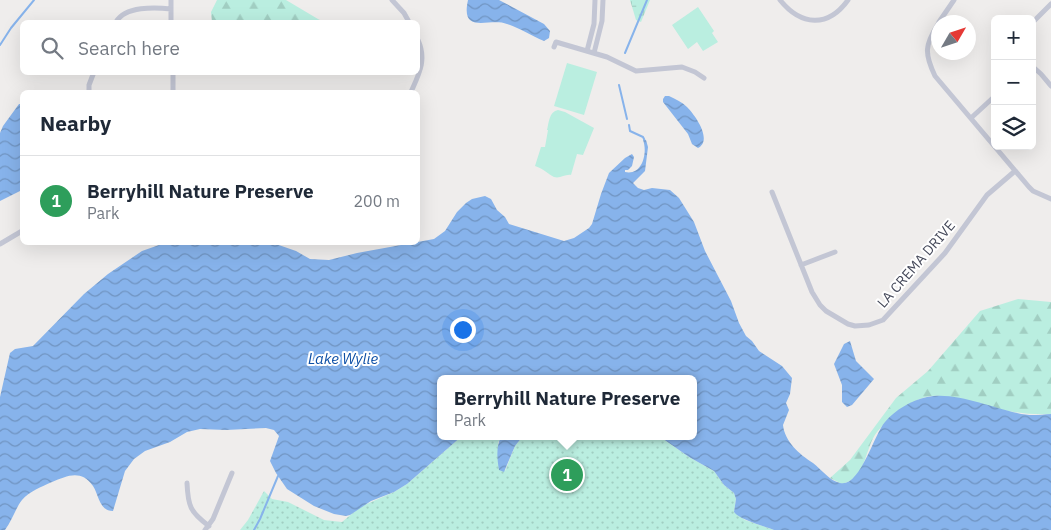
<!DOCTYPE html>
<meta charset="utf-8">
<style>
body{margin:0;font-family:"IBM Plex Sans",sans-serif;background:#f6f6f7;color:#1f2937}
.controls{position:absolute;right:15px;top:15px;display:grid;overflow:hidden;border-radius:8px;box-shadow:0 5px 20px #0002}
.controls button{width:45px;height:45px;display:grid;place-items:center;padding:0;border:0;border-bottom:1px solid #e0e1e3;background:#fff;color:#1f2937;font:25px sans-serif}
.compass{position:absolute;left:931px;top:15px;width:45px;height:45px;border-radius:50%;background:#fff;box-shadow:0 5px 20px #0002;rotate:51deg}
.you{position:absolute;left:462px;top:329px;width:18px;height:18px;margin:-12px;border:4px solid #fff;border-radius:50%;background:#1a73e8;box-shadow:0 0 0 8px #1a73e833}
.badge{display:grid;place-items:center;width:32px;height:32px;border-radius:50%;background:#ea580c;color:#fff;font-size:16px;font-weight:700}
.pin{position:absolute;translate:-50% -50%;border:2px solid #fff;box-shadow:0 1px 5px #0006}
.popup{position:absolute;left:437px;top:375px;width:260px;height:65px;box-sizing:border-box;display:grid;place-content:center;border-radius:8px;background:#fff;filter:drop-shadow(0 1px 4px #0005);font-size:16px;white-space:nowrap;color:#747a83}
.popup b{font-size:19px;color:#1f2937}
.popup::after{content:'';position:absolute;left:50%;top:100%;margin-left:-10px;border:10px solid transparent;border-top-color:#fff}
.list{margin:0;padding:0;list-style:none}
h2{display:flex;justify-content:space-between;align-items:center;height:65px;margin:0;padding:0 20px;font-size:21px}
h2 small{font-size:16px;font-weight:400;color:#747a83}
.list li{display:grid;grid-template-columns:32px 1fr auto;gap:15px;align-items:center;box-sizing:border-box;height:90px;padding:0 20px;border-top:1px solid #e0e1e3}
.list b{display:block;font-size:19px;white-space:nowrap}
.list p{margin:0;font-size:16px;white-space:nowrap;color:#747a83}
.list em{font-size:16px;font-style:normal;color:#747a83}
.icon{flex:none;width:28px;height:28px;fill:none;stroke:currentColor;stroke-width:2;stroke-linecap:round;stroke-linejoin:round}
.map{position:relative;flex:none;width:1051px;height:530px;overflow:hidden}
.search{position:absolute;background:#fff;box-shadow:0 5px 20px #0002;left:20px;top:20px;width:400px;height:55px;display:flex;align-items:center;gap:12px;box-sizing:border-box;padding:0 18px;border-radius:8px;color:#747a83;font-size:19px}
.panel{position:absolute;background:#fff;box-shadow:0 5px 20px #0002;left:20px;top:90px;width:400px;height:155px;border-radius:8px}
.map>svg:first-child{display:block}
</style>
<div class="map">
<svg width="1051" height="530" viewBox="0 0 1051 530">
<defs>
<pattern id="forest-firs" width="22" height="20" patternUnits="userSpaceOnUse" patternTransform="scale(1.25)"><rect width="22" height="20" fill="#baeee0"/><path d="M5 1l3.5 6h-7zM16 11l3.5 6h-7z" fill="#a1cec2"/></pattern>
<pattern id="wetland-marsh" width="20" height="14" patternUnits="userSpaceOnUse" patternTransform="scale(1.25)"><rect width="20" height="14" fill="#baeee0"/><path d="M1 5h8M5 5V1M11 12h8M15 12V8" fill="none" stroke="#a1cec2"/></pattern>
<pattern id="park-dots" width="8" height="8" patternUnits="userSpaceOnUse" patternTransform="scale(1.25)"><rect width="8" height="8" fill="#baeee0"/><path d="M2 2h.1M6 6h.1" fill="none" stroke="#a1cec2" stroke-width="1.8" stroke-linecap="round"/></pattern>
<pattern id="water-waves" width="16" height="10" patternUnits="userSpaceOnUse" patternTransform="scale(1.25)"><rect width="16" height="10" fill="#87b3eb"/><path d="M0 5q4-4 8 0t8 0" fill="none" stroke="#7094c1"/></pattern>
</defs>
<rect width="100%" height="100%" fill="#efedec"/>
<path fill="url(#forest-firs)" d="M217 0H286L323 22H212L211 12Z
M1018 299 1051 302V414C1022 416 999 409 972 403 957 399 941 393 926 397 907 402 889 417 877 432 864 449 867 478 842 484L830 478 850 460 896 398 928 371 980 311Z"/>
<path fill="url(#wetland-marsh)" d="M630 0H650L641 22 636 20Z"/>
<path fill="url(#park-dots)" d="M462 436H501L498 443 505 471 515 446 523 436H659L689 457 714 471 724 485 734 493 736 499 734 512 745 520 774 530H240L248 520 264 491 272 499 288 502 324 520 342 522 360 507 394 492 407 484Z"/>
<path fill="#baeee0" d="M698 7 714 31 712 33 718 42 703 51 697 42 688 49 672 25Z
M567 63 597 72 584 115 554 106Z
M558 110 565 112 594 128 583 155 577 154 571 175C565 174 560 179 554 177 548 174 544 169 535 166L541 147H545L548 130H547C549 122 549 112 558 110Z"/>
<path fill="url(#water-waves)" d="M468 0H499L544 24 550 31 549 38 544 41C531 36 520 28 507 24 490 17 460 36 468 0Z
M665 96H669C675 99 682 102 687 107 695 115 713 140 698 148L692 144 688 134 663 102V99Z
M19 104H22V190L0 201V133L3 126Z
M644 139 646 140 648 147 645 171 633 183 638 188 644 190 652 188 670 190 679 198 694 222 705 251 731 301 739 323 746 336 752 341 759 351 782 366 792 378 790 394 786 403 789 410 783 425C785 442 799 454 813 463 821 469 830 481 840 483 860 488 874 434 885 422 895 410 912 400 927 397 954 391 990 407 1017 413 1028 416 1039 415 1051 414V530H774C764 526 740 520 734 512L736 499 734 493 724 485 714 471 689 457 659 436H693V379H441V436H462L407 484 394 492 371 501 350 515 346 516 334 514 314 506 287 489 276 473 270 461 279 436 274 430 266 428 226 430 200 429 187 432 170 442 145 451 134 459 125 471 113 511C99 511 99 495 93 486 81 469 67 476 52 482 41 487 30 491 22 500 15 509 12 521 5 530H0V397L10 353 15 349 33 346 84 294 108 274 142 251 159 245 175 242 273 243 296 251 310 259 329 260 357 253 434 239 445 231 457 212 466 203 472 199 485 196 491 199 497 210 505 217 509 224 564 241 574 238 589 228 592 224 601 194 609 173 625 158 632 154 634 157 632 166 628 170H625V172C642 176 648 153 643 140Z
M850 341 856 361 874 379 852 405 847 407 842 402V385L834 364 844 344Z
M501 436H523L515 446 504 472 499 470C497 458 496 448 501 436Z"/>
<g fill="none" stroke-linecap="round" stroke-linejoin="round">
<path stroke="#87b3eb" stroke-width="2" d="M0 45 11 28 34 0
M625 53 647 0
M619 85 627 119
M629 125 630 131 643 137 644 139
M254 530 260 519 278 476"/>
<path stroke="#c3c6d4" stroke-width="5" d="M171 0V22
M392 0 404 13 409 22
M780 0C801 26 828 28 848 0
M116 22C125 6 155 7 171 9
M939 22 954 0
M1032 23 1051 4
M938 24C925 45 924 53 935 76L1029 187 1033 191 1051 199
M554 47 556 42 607 57 636 71 682 67 695 72 704 78
M587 51 594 24 595 0
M594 53 602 21 603 0
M1032 66 1041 74 1051 86
M173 72V92
M89 92V85L94 72
M411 92C419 74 427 60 418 40
M971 118 995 96
M772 192 812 292 820 305 826 311 848 324 855 326 869 325 883 320 945 253 987 195 1015 171
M0 244 22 231
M801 265 835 252
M187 483C188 506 190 512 209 526
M205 530 213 519 232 473"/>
</g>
<g text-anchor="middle" stroke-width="4" stroke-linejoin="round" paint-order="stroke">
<g font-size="14" fill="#45495a" stroke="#fff">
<text transform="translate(916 264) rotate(-49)" y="5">LA CREMA DRIVE</text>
</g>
<g font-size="15" font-style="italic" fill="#0d4fa5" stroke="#fff">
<text x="343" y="364">Lake Wylie</text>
</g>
</g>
</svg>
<div class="controls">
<button>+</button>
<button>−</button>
<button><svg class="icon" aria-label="layers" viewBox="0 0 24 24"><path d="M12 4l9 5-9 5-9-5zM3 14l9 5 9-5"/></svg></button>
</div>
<svg class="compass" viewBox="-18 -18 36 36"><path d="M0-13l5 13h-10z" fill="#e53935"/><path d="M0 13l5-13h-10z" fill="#747a83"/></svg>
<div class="you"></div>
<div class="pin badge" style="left:567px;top:475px;background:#2e9e5b">1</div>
<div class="popup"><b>Berryhill Nature Preserve</b>Park</div>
<div class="search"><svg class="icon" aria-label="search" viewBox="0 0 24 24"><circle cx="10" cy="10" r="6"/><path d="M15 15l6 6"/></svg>Search here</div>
<section class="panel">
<h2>Nearby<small></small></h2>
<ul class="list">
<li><span class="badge" style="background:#2e9e5b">1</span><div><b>Berryhill Nature Preserve</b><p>Park</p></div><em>200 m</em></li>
</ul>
</section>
</div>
